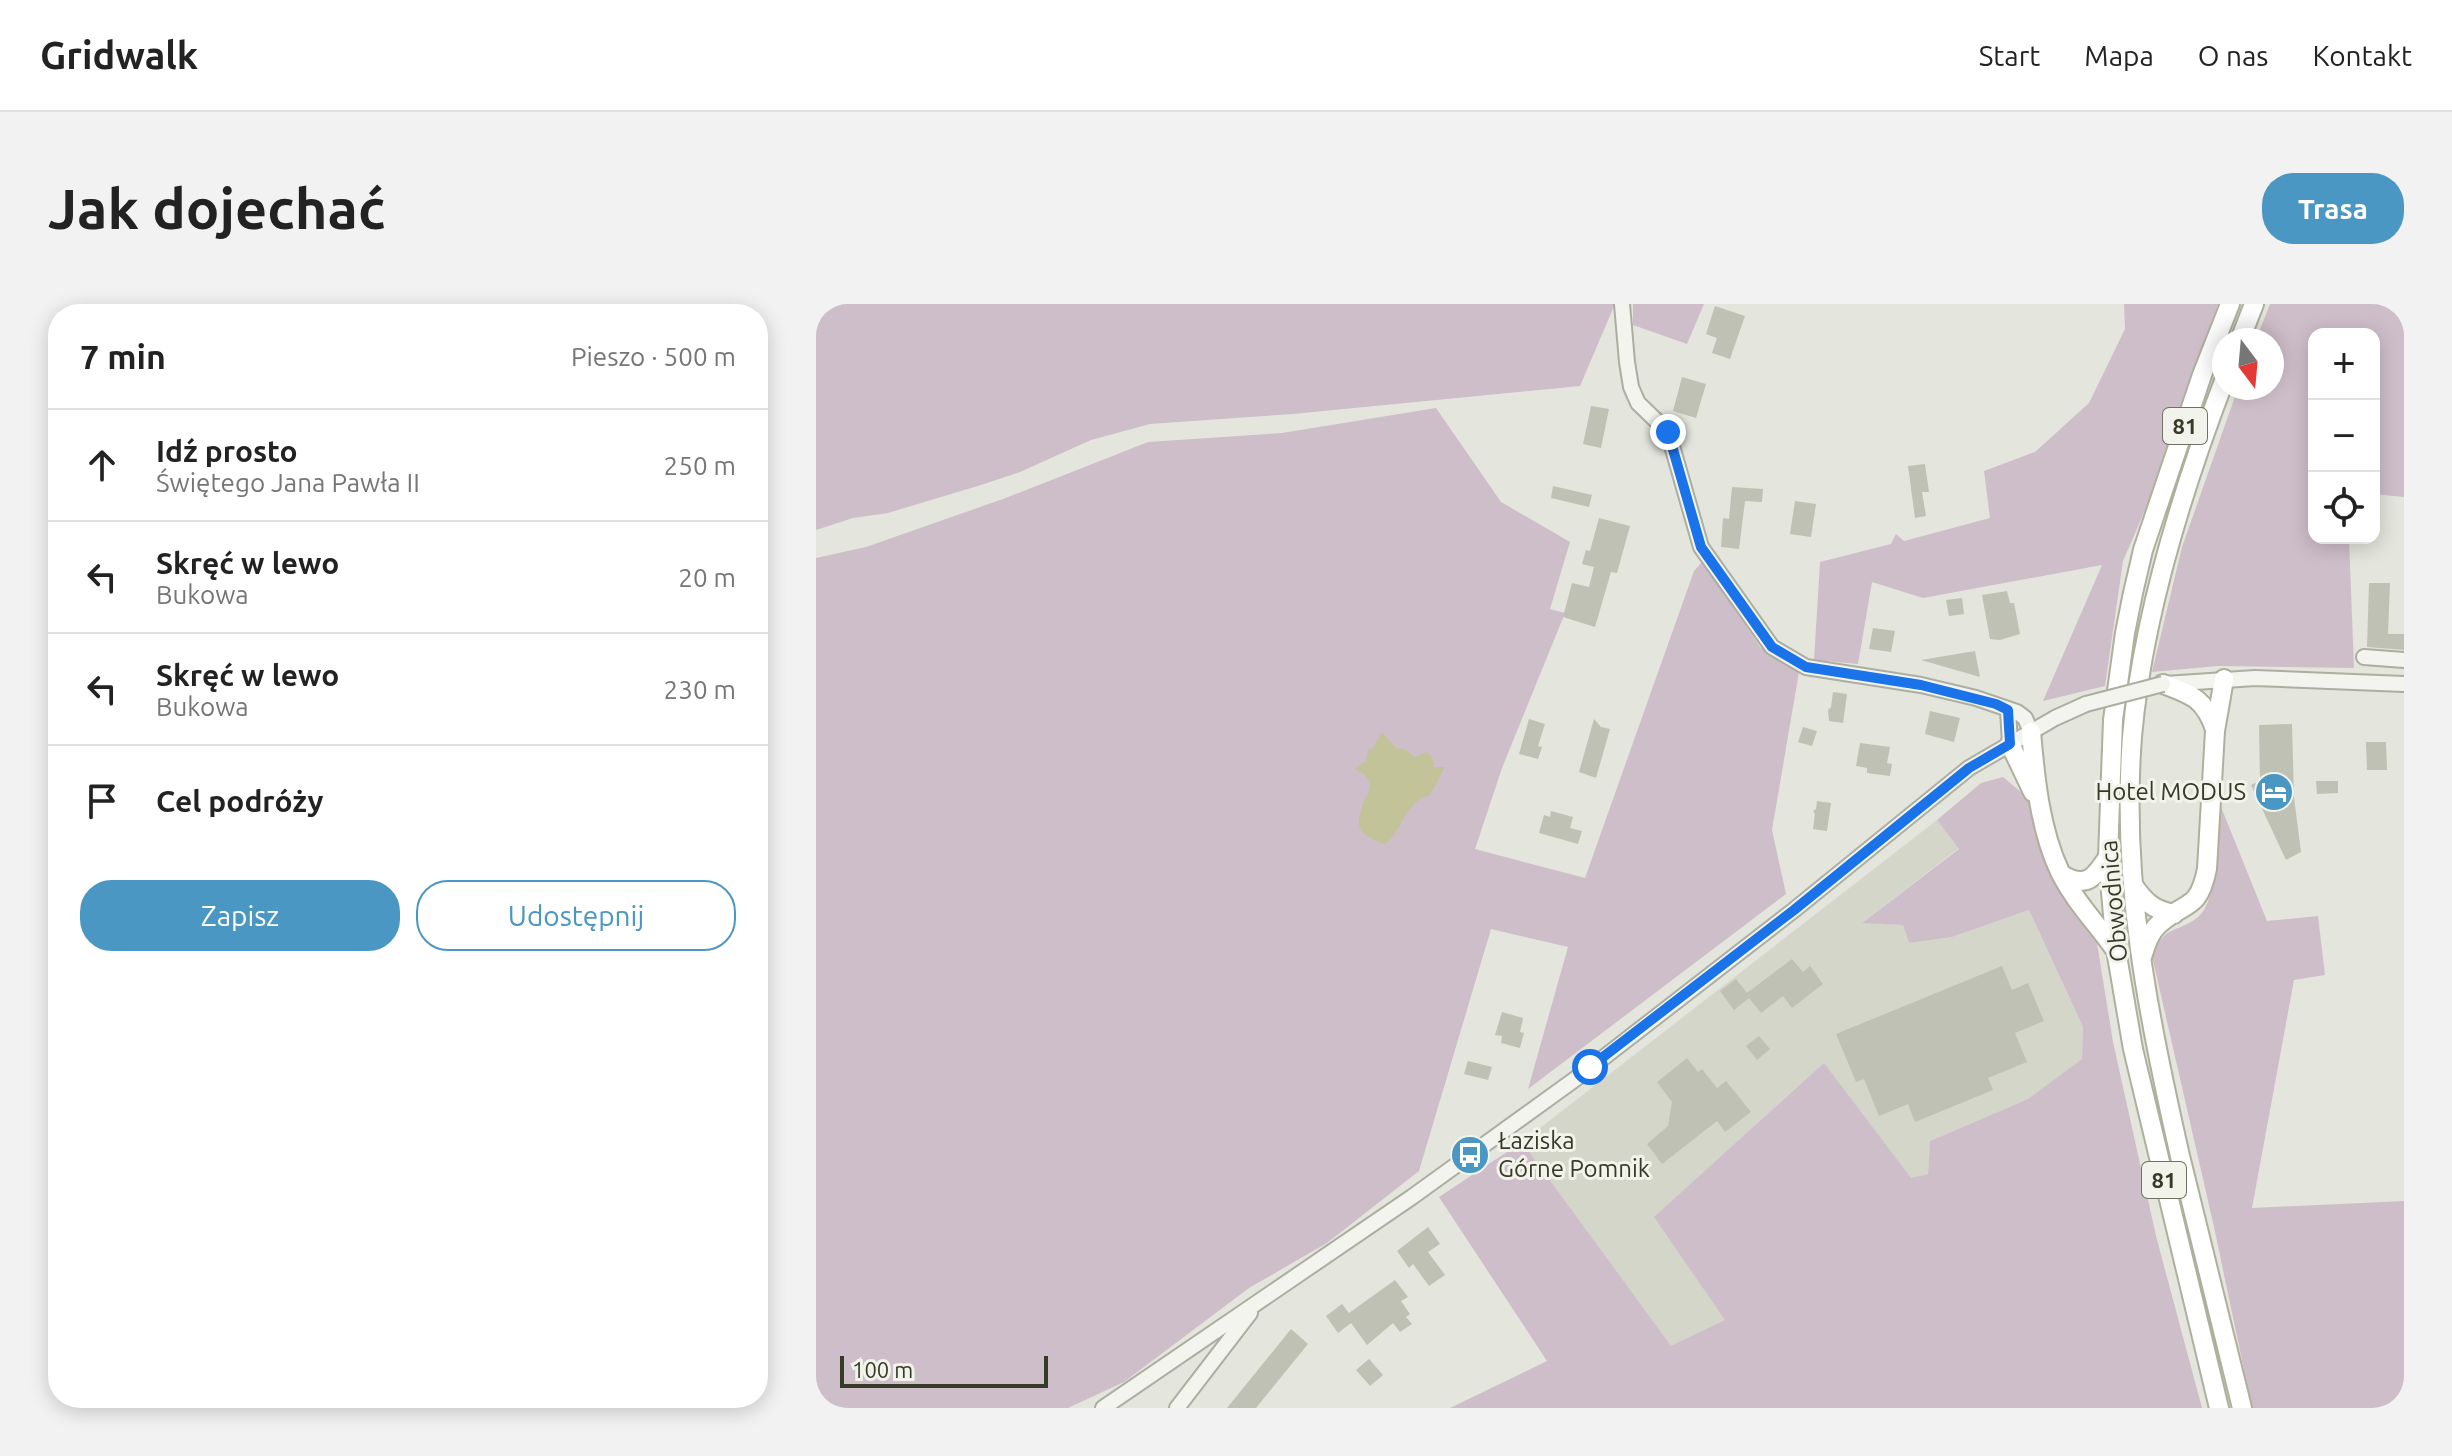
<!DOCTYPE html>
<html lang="pl">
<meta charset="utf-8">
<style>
body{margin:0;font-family:Ubuntu,sans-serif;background:#f2f2f2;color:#222}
.controls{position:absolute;right:24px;top:24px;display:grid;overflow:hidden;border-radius:16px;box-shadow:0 4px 20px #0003}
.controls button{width:72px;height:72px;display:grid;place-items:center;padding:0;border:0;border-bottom:2px solid #e0e0e0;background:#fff;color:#222;font:40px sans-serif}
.compass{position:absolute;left:1396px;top:24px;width:72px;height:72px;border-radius:50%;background:#fff;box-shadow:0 4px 20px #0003;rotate:164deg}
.scale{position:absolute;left:24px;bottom:20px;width:208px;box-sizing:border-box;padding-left:8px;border:4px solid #373a27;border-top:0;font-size:22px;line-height:28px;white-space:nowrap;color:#373a27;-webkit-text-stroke:6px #f2f3eb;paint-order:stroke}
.stop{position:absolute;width:24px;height:24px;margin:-18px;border:6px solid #1a73e8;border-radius:50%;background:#fff}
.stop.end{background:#1a73e8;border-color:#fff;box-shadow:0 2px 8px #0008}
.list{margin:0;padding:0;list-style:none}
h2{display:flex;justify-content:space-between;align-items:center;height:104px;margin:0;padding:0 32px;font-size:34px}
h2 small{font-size:26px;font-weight:400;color:#767676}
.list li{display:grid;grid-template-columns:52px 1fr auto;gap:24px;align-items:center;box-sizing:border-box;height:112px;padding:0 32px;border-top:2px solid #e0e0e0}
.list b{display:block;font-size:30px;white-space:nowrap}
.list p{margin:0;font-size:26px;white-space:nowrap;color:#767676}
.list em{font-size:26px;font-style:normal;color:#767676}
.actions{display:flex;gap:16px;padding:24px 32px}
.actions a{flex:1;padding:18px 0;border:2px solid #4997c2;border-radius:32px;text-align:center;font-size:28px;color:#4997c2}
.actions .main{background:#4997c2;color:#fff}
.icon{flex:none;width:44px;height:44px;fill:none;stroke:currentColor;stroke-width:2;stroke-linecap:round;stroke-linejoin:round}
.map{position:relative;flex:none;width:1588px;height:1104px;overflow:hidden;border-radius:32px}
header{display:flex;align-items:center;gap:48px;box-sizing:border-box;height:112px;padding:0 40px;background:#fff;border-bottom:2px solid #e0e0e0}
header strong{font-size:38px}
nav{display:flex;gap:44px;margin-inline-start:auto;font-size:28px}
.intro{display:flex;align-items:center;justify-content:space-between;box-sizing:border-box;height:192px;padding:0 48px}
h1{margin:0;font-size:56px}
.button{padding:20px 36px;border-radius:32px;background:#4997c2;color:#fff;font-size:28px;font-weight:700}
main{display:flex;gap:48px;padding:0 48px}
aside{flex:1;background:#fff;border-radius:32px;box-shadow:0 4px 20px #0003}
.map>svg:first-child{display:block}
</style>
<header>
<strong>Gridwalk</strong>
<nav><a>Start</a><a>Mapa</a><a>O nas</a><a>Kontakt</a></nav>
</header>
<div class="intro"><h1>Jak dojechać</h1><a class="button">Trasa</a></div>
<main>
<aside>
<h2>7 min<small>Pieszo · 500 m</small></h2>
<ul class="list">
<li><svg class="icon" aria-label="ahead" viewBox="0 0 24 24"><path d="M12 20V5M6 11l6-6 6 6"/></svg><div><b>Idź prosto</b><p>Świętego Jana Pawła II</p></div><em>250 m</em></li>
<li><svg class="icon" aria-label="left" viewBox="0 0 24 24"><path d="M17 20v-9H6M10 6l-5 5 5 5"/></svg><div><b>Skręć w lewo</b><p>Bukowa</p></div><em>20 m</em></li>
<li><svg class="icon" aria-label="left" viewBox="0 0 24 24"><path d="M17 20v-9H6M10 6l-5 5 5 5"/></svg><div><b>Skręć w lewo</b><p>Bukowa</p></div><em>230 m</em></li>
<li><svg class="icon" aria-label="arrive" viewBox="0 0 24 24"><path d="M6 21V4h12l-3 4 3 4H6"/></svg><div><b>Cel podróży</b></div></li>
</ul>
<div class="actions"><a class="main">Zapisz</a><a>Udostępnij</a></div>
</aside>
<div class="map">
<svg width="1588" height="1104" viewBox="0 0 1588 1104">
<rect width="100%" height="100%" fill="#e4e5dc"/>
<path fill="#d4d6ca" d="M1121 516 1143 544 1047 618 1087 621 1093 639 1136 633 1213 606 1267 723 1266 756 1212 795 1114 837 1112 870 1095 875 1091 869 910 1017 855 1043 706 838Z"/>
<path fill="#cebeca" d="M0 0H799L764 82 477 110 334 120 275 136 204 168 165 181 72 209 37 214 0 226Z
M817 0H888L871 40 817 21Z
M1308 0H1402L1372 80 1336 190 1307 257 1289 382 1227 397 1286 261 1107 294 1056 278 1042 360 998 356 1004 258 1075 240 1080 230 1088 237 1174 214 1168 167 1219 148 1273 99 1309 25Z
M1454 0H1588V193L1558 190V30H1498V234H1533L1538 364 1401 362 1336 368 1366 243 1422 84H1456V36H1440Z
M620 104 685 198 754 238 734 305 749 309 686 464 659 545 769 574 878 267 886 258 945 344 983 368 956 526 970 590 712 785 752 643 675 625 603 867 511 939 433 984 308 1078 252 1104H27L0 1101V254L50 243 187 195 332 138 466 129Z
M1187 473 1212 494 1242 584 1280 633 1297 738 1340 932 1386 1104H634L731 1057 623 893 706 838 855 1042 909 1016 838 913 1008 759 1095 874 1112 870 1114 837 1212 795 1266 755 1267 723 1213 606 1136 633 1093 639 1087 621 1046 619 1143 545 1121 516 1165 479Z
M1405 503 1451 617 1502 612 1509 671 1478 676 1436 904 1588 897V1104H1436L1398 923 1336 652C1349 620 1360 630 1382 613 1402 598 1403 528 1405 503Z"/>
<path fill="#c2c399" d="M566 428 580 444 591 446 598 453 611 448 617 455 618 463H629L614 491C589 497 588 524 570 540 562 539 559 536 553 533 536 525 545 509 549 493L552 492 554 478 547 469 538 465 550 457 552 447 557 444Z"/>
<path fill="#bfc1b4" d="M899 2 929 12 914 55 896 49 901 34 890 30Z
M866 73 890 80 880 114 857 107Z
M775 102 793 105 785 144 767 140Z
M1109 160 1113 188H1106L1110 212 1099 214 1092 162Z
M737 182 776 191 773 203 735 194Z
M916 183 947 185 946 198 929 197 923 245 905 243 907 214 913 215Z
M979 197 1000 200 995 233 974 230Z
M783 214 814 222 801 269 795 268 779 323 747 313 756 279 773 283 778 263 766 260 770 246 774 247Z
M1553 279H1574L1572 330H1588V346L1551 343Z
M1191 287 1194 299H1198L1204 330 1184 336 1174 335 1166 291Z
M1146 294 1148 310 1133 312 1130 296Z
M1057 324 1079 327 1075 348 1053 345Z
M1159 347 1164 373 1105 356Z
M1017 388 1031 390 1027 419 1013 417 1012 406 1015 403Z
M1114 407 1144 414 1138 438 1109 430Z
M713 415 729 420 722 442 726 443 722 455 703 450Z
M778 415 785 423 794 425 780 474 763 468Z
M1476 420 1478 494 1485 548 1470 556 1435 481 1444 477 1443 421Z
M987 423 1001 427 996 442 982 438Z
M1550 438H1570L1571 466H1551Z
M1044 439 1074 443 1071 459 1076 460 1074 472 1051 469V464L1040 462Z
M1500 477H1522V489L1501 490Z
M1001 497 1015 499 1011 527 997 525 999 510 997 507 1000 505Z
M735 507 757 513 754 524 766 527 762 540 723 529 728 511 734 513Z
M976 655 987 668 994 662 1007 680 976 704 967 692 945 709 933 694 918 706 904 687 920 675 931 689Z
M1186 662 1196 686 1212 679 1228 717 1199 729 1211 758 1172 774 1177 786 1099 818 1092 800 1063 812 1048 775 1040 778 1020 730Z
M686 708 707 714 704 728 708 729 704 744 685 739 686 732 679 731Z
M943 732 954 745 941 756 930 742Z
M871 754 882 768 886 765 901 784 910 777 935 808 909 828 901 817 846 860 831 840 852 822 856 798 841 778Z
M652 757 676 763 672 776 648 770Z
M612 923 624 940 612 948 629 971 613 982 597 960 593 964 581 947Z
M579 976 592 993 585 997 594 1010 590 1013 596 1020 584 1028 577 1019 551 1041 535 1019 522 1029 510 1012 526 1000 533 1009Z
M475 1025 492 1040 440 1104H411Z
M553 1055 567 1071 554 1082 540 1066Z"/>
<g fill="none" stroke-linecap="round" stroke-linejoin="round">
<defs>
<path id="minor" d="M806 0 811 58 815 83 822 99 852 128 885 243 956 343 990 363 1105 381 1160 394 1201 408 1209 414 1215 428
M1548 353 1588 356
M1349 380 1439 374 1588 380
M1192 406 1194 440
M287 1104 596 893 769 768 978 606 1153 464 1239 414 1270 400
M361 1104 434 1009"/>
<path id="major" d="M1424 36 1438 0
M1408 77C1366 187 1326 317 1316 433 1305 578 1332 712 1364 852 1384 936 1405 1020 1426 1104
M1347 380C1376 391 1388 394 1399 425
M1215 428C1219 474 1224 526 1244 568 1258 596 1280 619 1298 644
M1194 440 1217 488
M1245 570C1270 586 1279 573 1292 553
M1317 581C1329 598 1337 606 1358 610
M1326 653C1330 641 1333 629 1343 620 1370 596 1382 608 1391 565L1399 427 1408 375
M1403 1104 1317 745 1300 646 1292 553 1297 416 1309 329 1317 289 1327 246 1386 71 1414 0"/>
</defs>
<use href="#minor" stroke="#adaea2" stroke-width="18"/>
<use href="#major" stroke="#aeaf9c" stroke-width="22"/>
<use href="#minor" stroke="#f3f4ee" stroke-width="14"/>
<use href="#major" stroke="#fff" stroke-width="18"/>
<defs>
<path id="minor-bridge" d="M1270 400 1347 380"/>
</defs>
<use href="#minor-bridge" stroke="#adaea2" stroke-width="18" stroke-linecap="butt"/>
<use href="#minor-bridge" stroke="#f3f4ee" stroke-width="14"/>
</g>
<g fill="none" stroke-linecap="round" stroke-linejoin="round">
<path stroke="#1a73e8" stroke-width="10" d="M774 763 978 606 1153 464 1194 440 1192 406 1180 400 1105 381 990 363 956 343 885 243 852 128"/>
</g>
<defs>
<symbol id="hotel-disc" viewBox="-11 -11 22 22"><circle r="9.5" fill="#4997c2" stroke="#f2f3eb"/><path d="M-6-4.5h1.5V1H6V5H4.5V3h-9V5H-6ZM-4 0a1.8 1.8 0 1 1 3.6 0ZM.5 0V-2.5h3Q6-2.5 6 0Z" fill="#fff"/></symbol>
<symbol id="bus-disc" viewBox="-11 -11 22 22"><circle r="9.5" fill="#4997c2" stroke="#f2f3eb"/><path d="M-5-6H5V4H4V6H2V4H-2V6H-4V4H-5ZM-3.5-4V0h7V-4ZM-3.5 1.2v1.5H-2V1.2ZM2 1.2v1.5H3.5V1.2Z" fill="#fff"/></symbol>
</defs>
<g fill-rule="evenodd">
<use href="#hotel-disc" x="1436" y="466" width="44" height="44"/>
<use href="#bus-disc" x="632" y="829" width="44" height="44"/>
</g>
<g text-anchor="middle" stroke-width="6" stroke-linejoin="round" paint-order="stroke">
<g fill="#f2f3eb" stroke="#6f7262" stroke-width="2">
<rect x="1347" y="104" width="44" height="36" rx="6"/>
<rect x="1326" y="858" width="44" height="36" rx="6"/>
</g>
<g font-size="22" font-weight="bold" fill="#373a27">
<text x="1369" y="130">81</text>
<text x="1348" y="884">81</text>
</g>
<g font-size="24" fill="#373a27" stroke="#f2f3eb" text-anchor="end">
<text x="1430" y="496">Hotel MODUS</text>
<text x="682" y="845" text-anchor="start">Łaziska<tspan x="682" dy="28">Górne Pomnik</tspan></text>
</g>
<g font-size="24" fill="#373a27" stroke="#f2f3eb">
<text transform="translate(1298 597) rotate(-95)" y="8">Obwodnica</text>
</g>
</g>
</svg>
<div class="controls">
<button>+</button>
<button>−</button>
<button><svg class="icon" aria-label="locate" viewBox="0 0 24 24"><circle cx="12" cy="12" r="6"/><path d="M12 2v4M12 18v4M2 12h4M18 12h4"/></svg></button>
</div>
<svg class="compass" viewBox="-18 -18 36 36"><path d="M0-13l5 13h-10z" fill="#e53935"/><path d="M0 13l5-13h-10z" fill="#767676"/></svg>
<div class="scale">100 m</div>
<div class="stop" style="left:774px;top:763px"></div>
<div class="stop end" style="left:852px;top:128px"></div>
</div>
</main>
